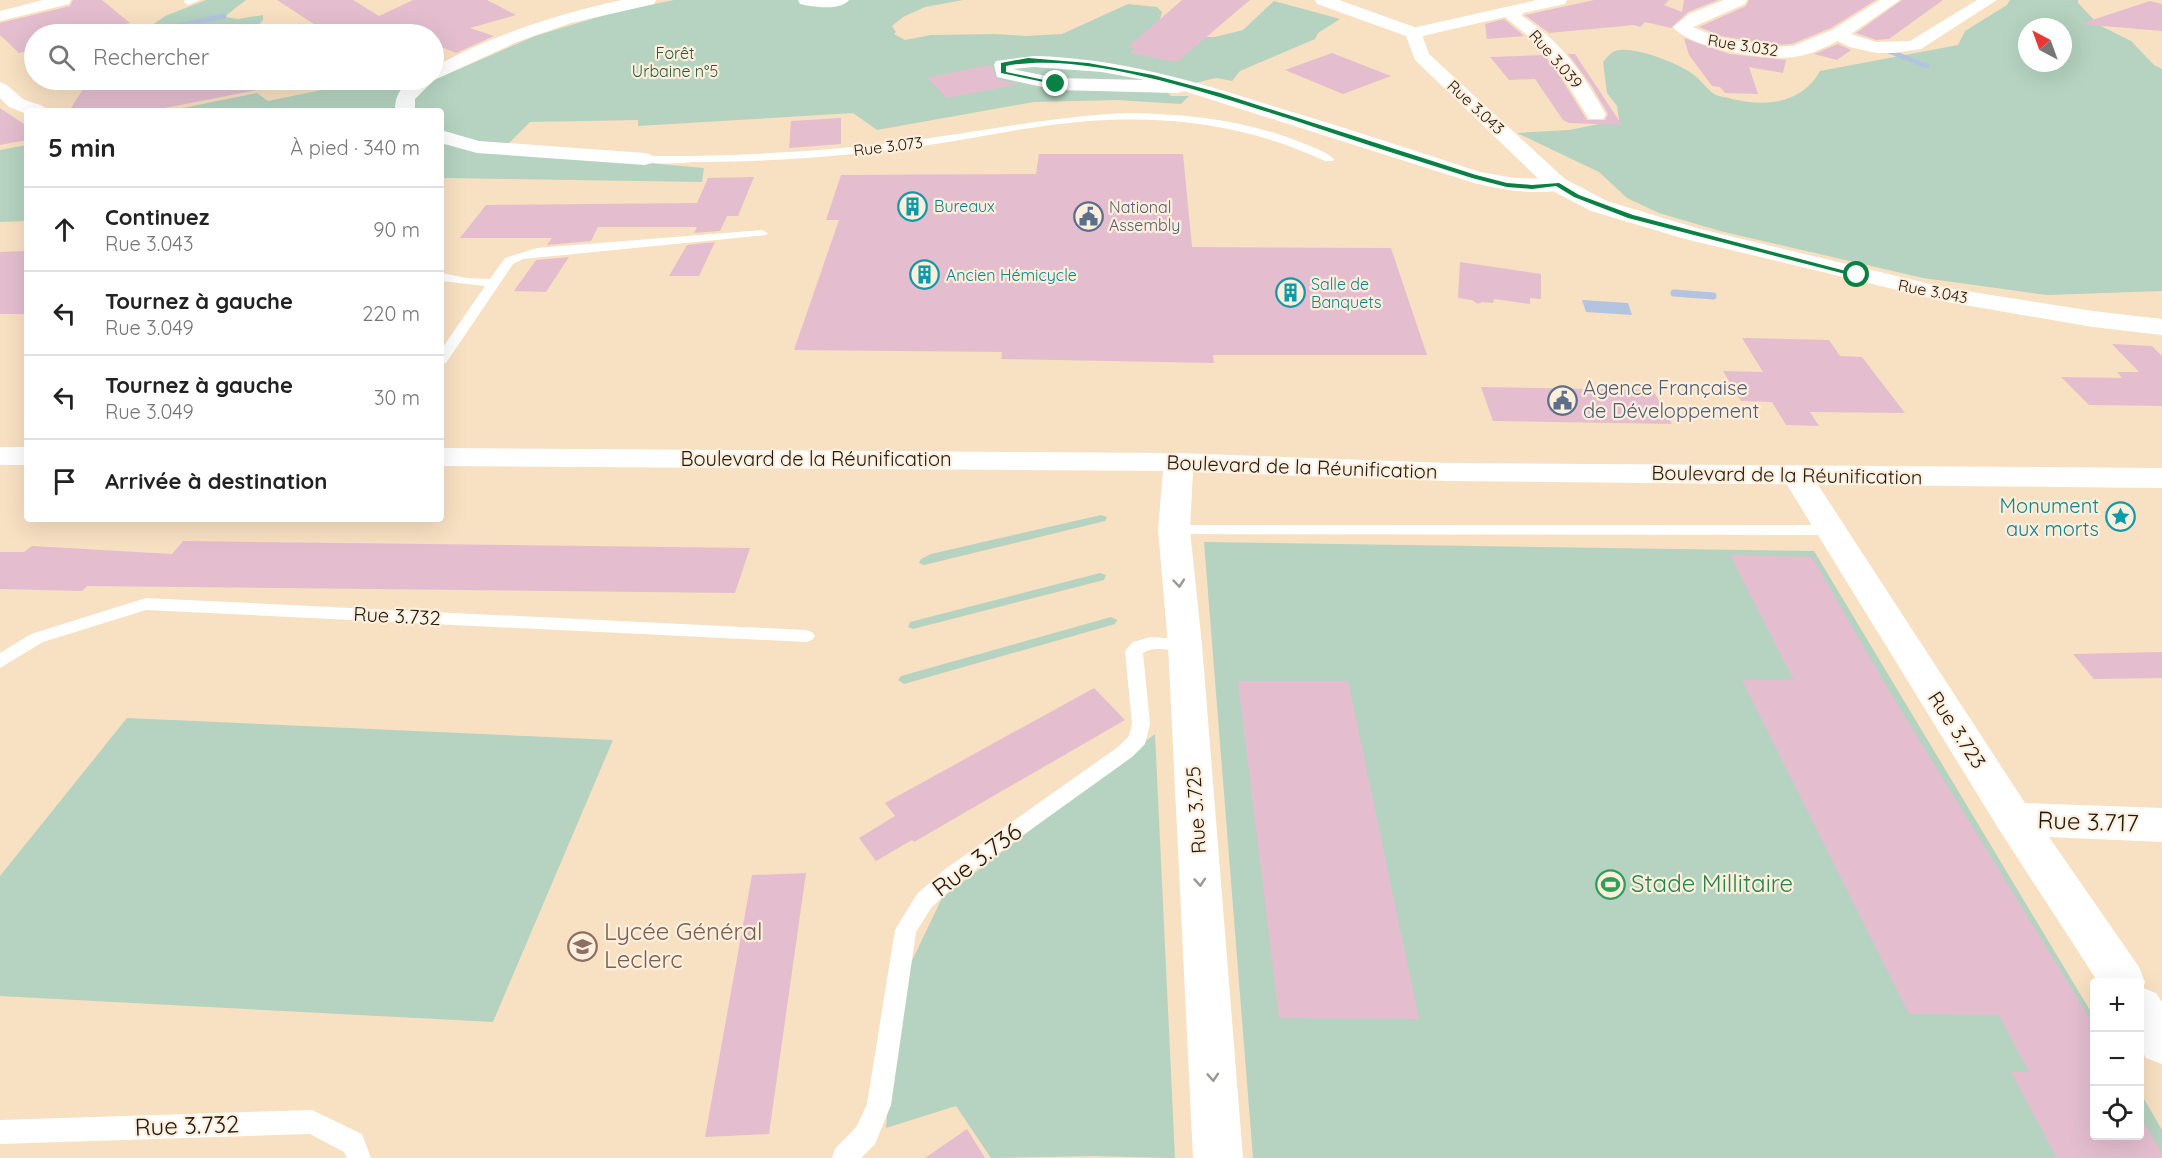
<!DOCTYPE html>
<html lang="fr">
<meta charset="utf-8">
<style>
body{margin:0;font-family:Quicksand,sans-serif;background:#f6f6f6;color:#222}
.controls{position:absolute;right:18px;bottom:18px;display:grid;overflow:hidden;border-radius:6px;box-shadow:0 6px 24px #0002}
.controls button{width:54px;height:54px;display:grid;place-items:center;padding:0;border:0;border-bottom:2px solid #e0e0e0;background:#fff;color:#222;font:30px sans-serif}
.compass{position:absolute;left:2018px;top:18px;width:54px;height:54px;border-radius:50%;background:#fff;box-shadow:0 6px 24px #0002;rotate:319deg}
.stop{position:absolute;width:18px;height:18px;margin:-14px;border:4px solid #0b8043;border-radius:50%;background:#fff}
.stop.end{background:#0b8043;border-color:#fff;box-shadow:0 2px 6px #0008}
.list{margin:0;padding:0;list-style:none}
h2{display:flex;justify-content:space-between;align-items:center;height:78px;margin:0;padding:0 24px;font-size:26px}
h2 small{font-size:20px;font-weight:400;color:#767676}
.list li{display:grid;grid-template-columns:39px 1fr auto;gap:18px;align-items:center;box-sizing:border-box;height:84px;padding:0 24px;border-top:2px solid #e0e0e0}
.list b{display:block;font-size:22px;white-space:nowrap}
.list p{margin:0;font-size:20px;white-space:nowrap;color:#767676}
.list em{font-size:20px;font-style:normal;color:#767676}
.icon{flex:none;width:33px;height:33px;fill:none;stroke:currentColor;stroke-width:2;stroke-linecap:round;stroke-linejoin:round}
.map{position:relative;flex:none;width:2162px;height:1158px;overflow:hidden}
.search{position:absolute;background:#fff;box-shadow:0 6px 24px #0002;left:24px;top:24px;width:420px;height:66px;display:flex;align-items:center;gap:15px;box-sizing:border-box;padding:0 21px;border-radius:33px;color:#767676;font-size:22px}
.panel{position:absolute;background:#fff;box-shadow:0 6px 24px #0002;left:24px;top:108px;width:420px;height:414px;border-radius:6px}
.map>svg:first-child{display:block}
</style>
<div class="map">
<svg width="2162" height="1158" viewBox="0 0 2162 1158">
<rect width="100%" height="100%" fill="#f8e0c2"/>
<path fill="#b5d3c0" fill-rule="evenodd" d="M206 0H246L224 17 238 19 263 15V20L257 27 199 34H145L153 31 151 26 165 16Z
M674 0H963L925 7 903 17 892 26 896 32 894 34 905 40 931 35 995 34 1026 36 1062 34 1128 4 1157 7 1162 12 1160 19 1164 21 1173 37H1215L1243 30 1274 1 1340 19 1318 33 1315 39 1240 71 1232 81 1216 78 1165 90 1171 96H1189L1181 104 1117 100 1034 102 877 130 853 113 638 126V120L530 122 502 150 704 168 702 182 441 178V111H168L257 93 268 101 356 83 392 85 434 80 535 36 618 11Z
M2010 0H2078V3L2099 25 2131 41 2154 65 2162 69V291L2047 295 1923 278 1720 231 1659 213 1627 198 1599 172 1517 133 1569 130 1619 120 1617 106 1607 93 1603 62C1606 59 1609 54 1613 52 1628 43 1681 64 1694 75 1701 80 1707 89 1714 94 1719 97 1726 97 1732 99 1765 107 1802 104 1820 71L1958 45 1965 31 2007 5ZM2027 27H2063V63H2027Z
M27 145V221L0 222V150Z
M1101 515 1107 517 1105 521 924 565 919 563 921 559 931 554Z
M1204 542 1814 551 2094 1017V1136H2140V1092L2162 1130V1158H1253Z
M1100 573 1106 575 1104 580 913 629 908 627 910 622Z
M1111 617 1117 620 1115 624 904 684 898 680 901 676Z
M127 718 613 740 493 1022 0 996V876Z
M1155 734 1175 1158 1092 1156 991 1158 956 1106 886 1128 898 990 942 898Z"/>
<path fill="#b3c4e0" d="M1582 300 1628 303 1632 315 1586 312Z"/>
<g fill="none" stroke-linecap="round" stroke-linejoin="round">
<path stroke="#b3c4e0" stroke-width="5" d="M153 31 224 16
M1886 50 1927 66"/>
<path stroke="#b3c4e0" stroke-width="7" d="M1674 293 1713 296"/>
</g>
<path fill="#e4becf" d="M73 0H102L130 23 79 34H34V49L19 53 0 35V23L70 6Z
M277 0H353L379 16 413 0H487L516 15 470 28 494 36 456 53 434 44V34H329Z
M1182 0H1250L1177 62 1129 53 1135 48 1128 47Z
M1594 0H1669L1664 5 1682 12 1684 0H1718L1688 12 1671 28 1645 22 1640 27 1634 25 1549 33 1525 15Z
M1749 0H1876L1831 28 1792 44 1774 45 1721 36 1699 27 1746 6Z
M1902 0H1943L1889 39 1876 40 1856 33Z
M2150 1 2162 4V31L2080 24Z
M1504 19 1524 36 1487 39 1485 24Z
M1684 38 1729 54 1786 60 1783 73 1749 67 1758 94 1725 93 1720 87 1712 86 1689 55Z
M1838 44 1851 50 1837 60 1814 54Z
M1332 53 1391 76 1343 94 1285 70Z
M1568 54H1575L1622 125 1569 123 1563 120 1535 79 1509 80 1490 57 1543 55 1553 65 1587 120H1605L1608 114 1591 85Z
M984 66H992L997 79 1019 84 947 98 927 78Z
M89 80H266L267 88 149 111H69Z
M0 108 27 126V140L0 145Z
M841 118V144L789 148 791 121Z
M1039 154H1183L1192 247 1391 248 1427 355H1213L1214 363 1001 359 1002 352 794 350 839 220H826L841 175 1036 174Z
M754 177 738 216H727L720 231 694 233 697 227H598L591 241 547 245 552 238H460L486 205 697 203 708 178Z
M715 242 699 276H669L687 245Z
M27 251V314H0V252Z
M569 257 546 292 514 291 536 260Z
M1460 262 1541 274V299L1530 298V304L1494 299 1493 303 1482 302 1478 304 1472 300 1458 298Z
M1742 338 1829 340 1840 356 1862 357 1905 413 1810 412 1819 426 1786 425 1772 402 1741 401 1723 371 1763 372Z
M2112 344 2152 346 2162 356V406L2089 405 2061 377 2122 378 2117 372H2139Z
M1481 387 1653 390 1672 424 1493 421Z
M183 541 750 548 735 593 87 586 82 591 0 589V552H24L32 546 172 554Z
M1730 555 1812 557 1888 689 2094 1025V1136H2139V1114L2162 1153V1158H2057L2011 1072H2029L1999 1015 1909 1014 1742 680H1794Z
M2162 652V678L2094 679 2073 654Z
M1238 681H1348L1419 1019 1279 1018Z
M1094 688 1125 720 914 842 912 840 876 861 859 838 895 816 885 803Z
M806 873 769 1134 705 1137 752 875Z
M967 1129 985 1158H925Z"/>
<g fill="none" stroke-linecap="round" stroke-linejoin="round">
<path fill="#fff" fill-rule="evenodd" d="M185 0H200L188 5 184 2Z
M1131 113C1190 114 1250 121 1305 144 1315 148 1327 152 1334 159L1333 161H1325C1257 129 1185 117 1109 120 1048 122 989 136 929 145 851 156 772 162 693 162 681 163 648 166 640 159L645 156C738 157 830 151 923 139 992 130 1060 115 1131 113Z
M762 230 768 233 766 235 523 259 513 264 446 363 441 364V350L485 286 441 281V273L467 278 490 279 505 258 537 248Z
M1174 525H1830L1836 526 1838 530 1836 534 1830 535 1168 534 1166 530 1168 526Z
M146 598 806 630 812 632 815 636 812 640 806 642 146 610 43 642 0 668V653L31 634Z
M1151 637 1191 640 1194 645 1191 650C1175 654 1158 644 1143 653L1150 724 1145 744 1132 757 958 882 931 908 916 932 891 1105 875 1144 861 1158H832L835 1149 857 1126 867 1104 895 930 917 894 944 870 1118 747 1129 736 1132 724 1125 651 1133 642Z
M312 1110 362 1134 371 1158H347L344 1152 310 1134 0 1144V1120Z"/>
<path fill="#fff" fill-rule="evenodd" d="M622 0H656L654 4 571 23 517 42 434 80 415 99V111H395C395 85 410 80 434 80V67C493 35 556 14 622 0Z
M1537 0H1567L1565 4 1523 13 1522 16C1560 40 1585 76 1606 115L1603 119H1589L1555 64 1533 40 1505 17 1414 38 1408 37 1405 33 1408 29Z
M1724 0H1747L1745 4 1693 27 1720 38 1774 47 1793 46 1832 30 1880 0H1900L1851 34 1876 42 1910 41 1977 0H1997L1921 49 1895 53H1876L1850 47 1838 41C1824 48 1809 55 1794 57 1769 61 1688 48 1673 27L1689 14Z
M1034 56C1119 58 1198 82 1279 108 1346 128 1413 150 1480 172L1515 178 1565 179 1568 184 1565 189C1535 196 1504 190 1474 183L1184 91 1177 93 1056 90 997 77 994 65 996 61ZM1034 67 1102 72 1145 80 1056 78 1013 69Z
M0 82C11 85 16 95 25 100 33 104 43 103 48 111H27V114L9 107 0 98Z
M441 130 479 141 645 153 652 155 656 159 652 163 645 165 477 153 441 143Z
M1796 465 1807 468 2025 803 2162 808V842L2049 837 2139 967 2145 982 2143 988 2156 993 2162 1002V1064L2146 1058 2140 1048V982H2098L2000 831 1781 475 1785 468Z"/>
<path fill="#fff" fill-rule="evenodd" d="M43 0H71L69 4 0 21V11Z
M798 0H849C840 11 813 7 800 4Z
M1315 0H1339L1420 29 1429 54 1565 179 1607 201 1700 229 1947 288 2093 311 2162 319V335L2093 327 1947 302 1685 239 1591 211 1549 189 1415 60 1406 36 1317 4Z
M0 447H27V465H0Z
M441 448 1179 453 1448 463 2162 468V488L1448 481 1193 472 1190 530 1202 645 1243 1158H1193L1168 645 1158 530 1163 471 441 466Z"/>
</g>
<defs><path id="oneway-chevron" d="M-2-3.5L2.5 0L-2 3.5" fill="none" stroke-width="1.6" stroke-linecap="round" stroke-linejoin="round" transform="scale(1.5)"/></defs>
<g stroke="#9b9893">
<use href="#oneway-chevron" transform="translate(1179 583) rotate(85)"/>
<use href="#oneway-chevron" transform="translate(1200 882) rotate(86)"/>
<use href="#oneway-chevron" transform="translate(1213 1077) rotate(86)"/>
</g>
<path fill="#0b8043" d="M1028 58 1088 63 1153 75 1220 93 1476 175 1507 183 1532 185 1559 183 1579 195 1633 215 1861 275 1857 277 1628 218 1574 197 1556 186 1532 189 1507 187 1472 178C1411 159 1350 139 1290 119 1213 95 1085 50 1006 66V72L1058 83V85L1001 73V63Z"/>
<defs>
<symbol id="building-ring" viewBox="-11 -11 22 22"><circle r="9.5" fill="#feefdd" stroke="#0f9aa8" stroke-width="1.5"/><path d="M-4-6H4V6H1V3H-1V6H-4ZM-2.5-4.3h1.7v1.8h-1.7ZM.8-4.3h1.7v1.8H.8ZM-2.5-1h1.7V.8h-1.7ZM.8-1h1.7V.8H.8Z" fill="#0f9aa8"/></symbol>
<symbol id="civic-ring" viewBox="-11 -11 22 22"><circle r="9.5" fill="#feefdd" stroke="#5c6f8a" stroke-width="1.5"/><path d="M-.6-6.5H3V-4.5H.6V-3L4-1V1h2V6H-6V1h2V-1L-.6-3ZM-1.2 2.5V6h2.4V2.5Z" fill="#5c6f8a"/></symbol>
<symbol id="sight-ring" viewBox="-11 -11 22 22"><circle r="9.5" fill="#feefdd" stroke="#0f9aa8" stroke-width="1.5"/><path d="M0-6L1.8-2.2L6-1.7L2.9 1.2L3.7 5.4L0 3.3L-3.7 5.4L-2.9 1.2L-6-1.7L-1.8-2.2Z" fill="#0f9aa8"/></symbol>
<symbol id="stadium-ring" viewBox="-11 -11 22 22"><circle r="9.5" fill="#feefdd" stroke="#2e9e5b" stroke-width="1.5"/><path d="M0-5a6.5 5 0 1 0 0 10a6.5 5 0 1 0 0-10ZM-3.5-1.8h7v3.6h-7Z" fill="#2e9e5b"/></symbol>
<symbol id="school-ring" viewBox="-11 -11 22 22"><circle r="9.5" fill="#feefdd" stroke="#8d6e63" stroke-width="1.5"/><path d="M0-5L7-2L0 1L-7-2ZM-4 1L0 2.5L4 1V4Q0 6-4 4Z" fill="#8d6e63"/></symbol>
</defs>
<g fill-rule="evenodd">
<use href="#building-ring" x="896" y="190" width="33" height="33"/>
<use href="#civic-ring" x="1072" y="200" width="33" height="33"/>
<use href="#building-ring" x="908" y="258" width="33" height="33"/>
<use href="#building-ring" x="1274" y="276" width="33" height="33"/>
<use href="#civic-ring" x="1546" y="384" width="33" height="33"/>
<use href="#sight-ring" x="2104" y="500" width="33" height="33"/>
<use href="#stadium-ring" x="1594" y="868" width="33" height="33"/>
<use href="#school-ring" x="566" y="930" width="33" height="33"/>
</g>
<g text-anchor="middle" stroke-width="4.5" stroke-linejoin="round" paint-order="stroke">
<g font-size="16" fill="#21190e" stroke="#feefdd">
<text transform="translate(1743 45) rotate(9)" y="6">Rue 3.032</text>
<text transform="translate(1556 59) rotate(49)" y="6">Rue 3.039</text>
<text transform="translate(1476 107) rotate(43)" y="6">Rue 3.043</text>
<text transform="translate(888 146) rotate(-7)" y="6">Rue 3.073</text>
<text transform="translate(1933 291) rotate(11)" y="6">Rue 3.043</text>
</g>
<g font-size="16" fill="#255a3e" stroke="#feefdd">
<text x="675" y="59">Forêt<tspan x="675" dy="18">Urbaine n°5</tspan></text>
</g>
<g font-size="16" fill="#0d838f" stroke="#feefdd" text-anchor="start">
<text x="934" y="212">Bureaux</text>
<text x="946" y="281">Ancien Hémicycle</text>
<text x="1311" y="290">Salle de<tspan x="1311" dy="18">Banquets</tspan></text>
</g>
<g font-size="16" fill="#4e5e75" stroke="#feefdd" text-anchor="start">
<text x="1109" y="213">National<tspan x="1109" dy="18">Assembly</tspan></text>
</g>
<g font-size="20" fill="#4e5e75" stroke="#feefdd" text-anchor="start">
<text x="1583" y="395">Agence Française<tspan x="1583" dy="23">de Développement</tspan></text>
</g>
<g font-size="20" fill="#21190e" stroke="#feefdd">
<text x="816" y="466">Boulevard de la Réunification</text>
<text transform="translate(1302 467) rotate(2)" y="7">Boulevard de la Réunification</text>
<text transform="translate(1787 475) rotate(1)" y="7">Boulevard de la Réunification</text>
<text transform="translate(397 616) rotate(3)" y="7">Rue 3.732</text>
<text transform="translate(1957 730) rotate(57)" y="7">Rue 3.723</text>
<text transform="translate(1196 810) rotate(-94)" y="7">Rue 3.725</text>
</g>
<g font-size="20" fill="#0d838f" stroke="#feefdd" text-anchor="end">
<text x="2099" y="513">Monument<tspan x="2099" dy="23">aux morts</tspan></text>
</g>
<g font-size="24" fill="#21190e" stroke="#feefdd">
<text transform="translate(2088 822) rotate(2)" y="8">Rue 3.717</text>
<text transform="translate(977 860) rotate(-37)" y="8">Rue 3.736</text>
<text transform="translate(187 1126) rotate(-2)" y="8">Rue 3.732</text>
</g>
<g font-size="24" fill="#27864d" stroke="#feefdd" text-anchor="start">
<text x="1631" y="892">Stade Millitaire</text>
</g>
<g font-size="24" fill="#785e54" stroke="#feefdd" text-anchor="start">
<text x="604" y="940">Lycée Général<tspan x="604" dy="28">Leclerc</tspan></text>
</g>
</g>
</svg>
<div class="controls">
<button>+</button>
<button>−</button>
<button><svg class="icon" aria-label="locate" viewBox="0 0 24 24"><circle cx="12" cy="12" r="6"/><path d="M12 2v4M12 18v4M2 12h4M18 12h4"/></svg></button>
</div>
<svg class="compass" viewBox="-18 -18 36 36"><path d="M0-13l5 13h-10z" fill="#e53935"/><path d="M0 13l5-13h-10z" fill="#767676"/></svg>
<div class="stop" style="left:1857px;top:275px"></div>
<div class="stop end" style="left:1056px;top:84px"></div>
<div class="search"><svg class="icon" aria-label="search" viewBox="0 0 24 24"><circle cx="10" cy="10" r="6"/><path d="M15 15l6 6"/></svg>Rechercher</div>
<section class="panel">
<h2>5 min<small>À pied · 340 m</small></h2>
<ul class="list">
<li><svg class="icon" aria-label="ahead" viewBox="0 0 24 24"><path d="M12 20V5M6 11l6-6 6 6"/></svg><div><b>Continuez</b><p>Rue 3.043</p></div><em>90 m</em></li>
<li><svg class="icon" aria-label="left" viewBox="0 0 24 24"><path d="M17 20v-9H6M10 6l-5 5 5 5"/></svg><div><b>Tournez à gauche</b><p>Rue 3.049</p></div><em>220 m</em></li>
<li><svg class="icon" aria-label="left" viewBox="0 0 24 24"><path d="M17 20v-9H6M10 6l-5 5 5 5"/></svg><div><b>Tournez à gauche</b><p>Rue 3.049</p></div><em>30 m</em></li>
<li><svg class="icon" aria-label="arrive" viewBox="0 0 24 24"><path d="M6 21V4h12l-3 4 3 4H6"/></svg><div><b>Arrivée à destination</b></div></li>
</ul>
</section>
</div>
